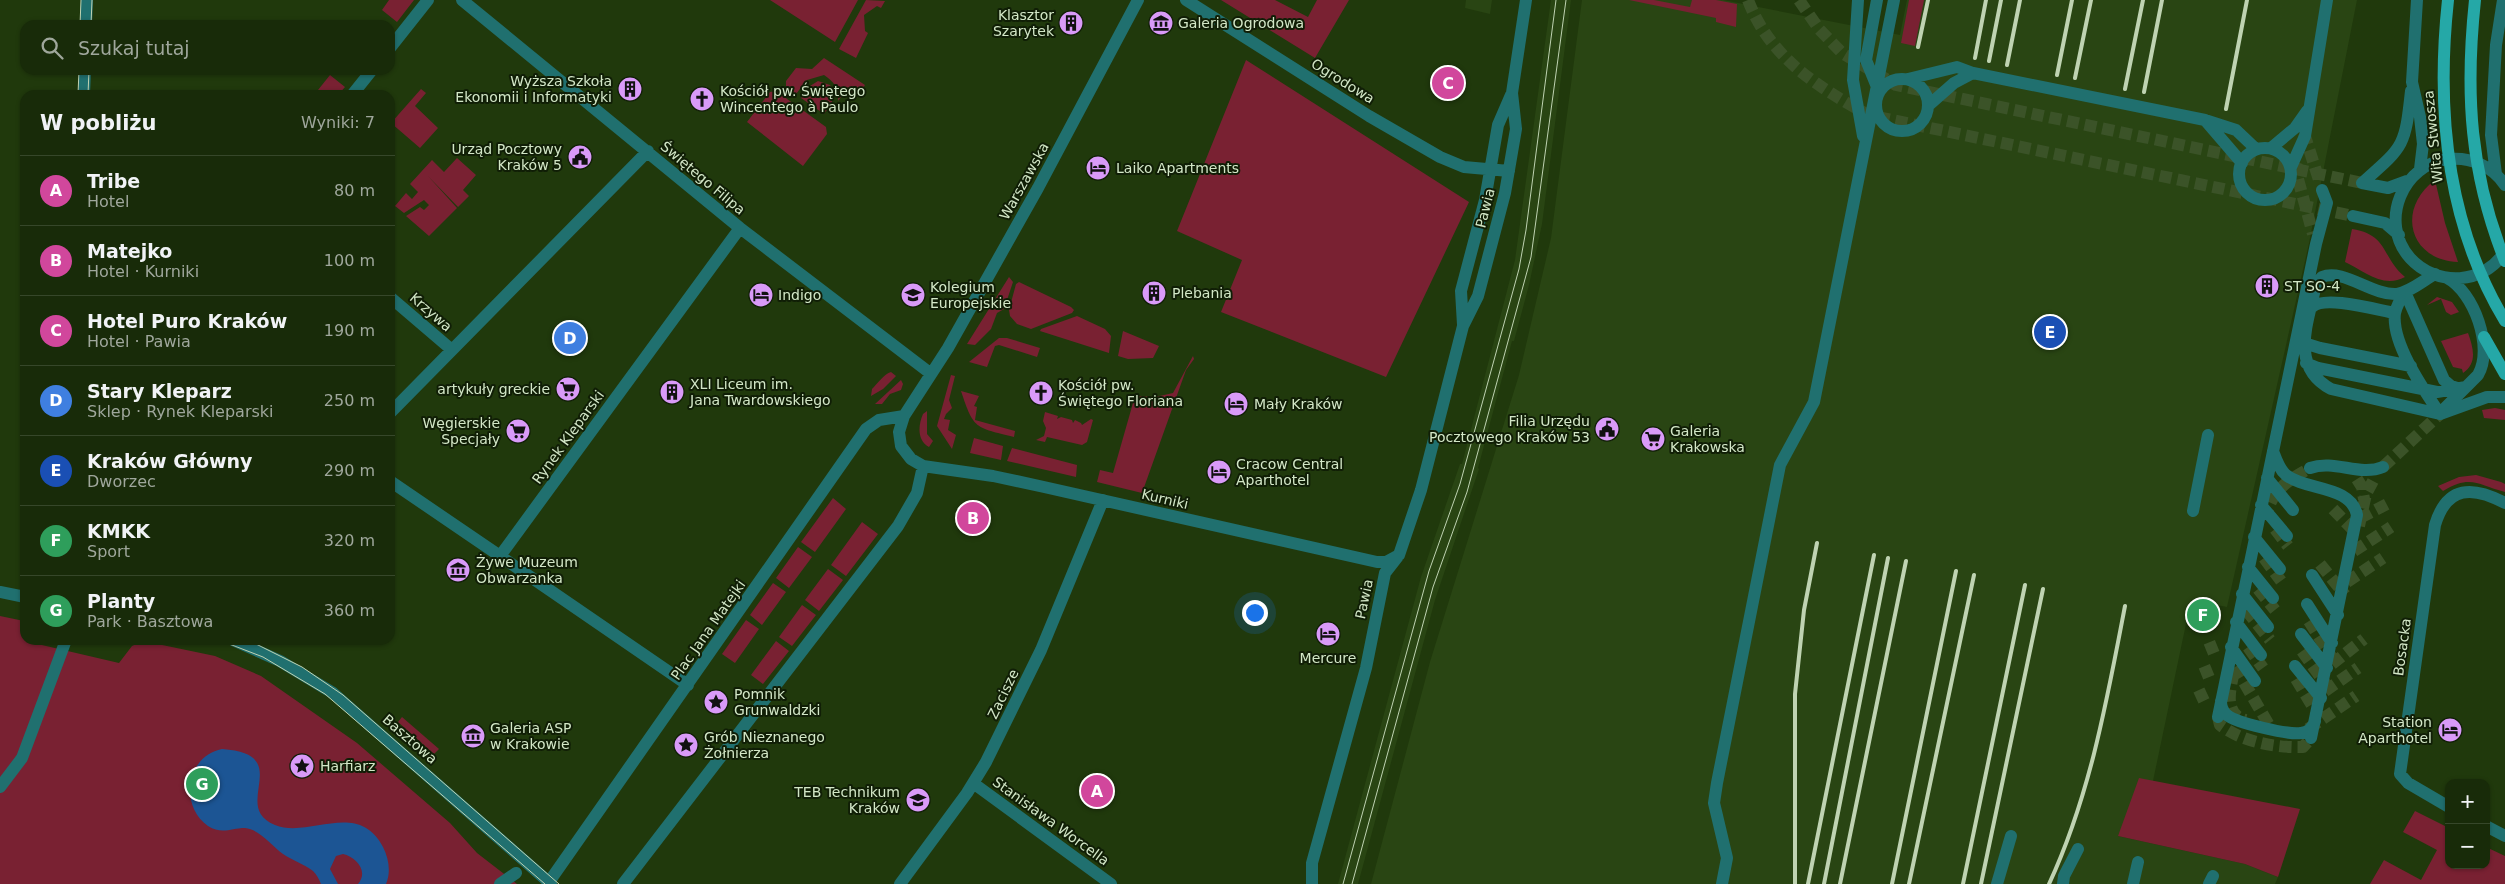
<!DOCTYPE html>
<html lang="pl">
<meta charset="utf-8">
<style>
body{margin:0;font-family:"DejaVu Sans",sans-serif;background:#253717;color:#f1f3f6}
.controls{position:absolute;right:15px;bottom:15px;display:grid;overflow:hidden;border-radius:10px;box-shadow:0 1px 4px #0004}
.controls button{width:45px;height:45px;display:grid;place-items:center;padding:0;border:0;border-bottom:1px solid #36472a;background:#182b09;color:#f1f3f6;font:25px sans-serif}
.you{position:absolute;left:1254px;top:612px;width:18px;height:18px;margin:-12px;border:4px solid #fff;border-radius:50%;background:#1a73e8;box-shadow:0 0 0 8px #1a73e833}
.badge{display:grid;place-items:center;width:32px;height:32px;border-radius:50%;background:#d99af8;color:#fff;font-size:16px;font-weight:700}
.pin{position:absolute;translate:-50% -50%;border:2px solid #fff;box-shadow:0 1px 5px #0006}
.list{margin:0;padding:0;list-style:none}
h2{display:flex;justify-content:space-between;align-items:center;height:65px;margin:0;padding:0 20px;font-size:21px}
h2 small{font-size:16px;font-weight:400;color:#9fa79c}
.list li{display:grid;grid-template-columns:32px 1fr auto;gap:15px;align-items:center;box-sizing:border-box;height:70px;padding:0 20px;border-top:1px solid #36472a}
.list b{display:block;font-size:19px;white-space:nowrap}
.list p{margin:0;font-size:16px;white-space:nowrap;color:#9fa79c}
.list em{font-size:16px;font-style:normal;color:#9fa79c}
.icon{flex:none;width:28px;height:28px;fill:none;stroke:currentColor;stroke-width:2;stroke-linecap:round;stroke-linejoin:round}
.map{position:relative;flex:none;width:2505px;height:884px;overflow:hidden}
.search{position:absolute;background:#182b09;box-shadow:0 1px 4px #0004;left:20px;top:20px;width:375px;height:55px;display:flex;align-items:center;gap:12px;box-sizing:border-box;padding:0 18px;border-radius:15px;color:#9fa79c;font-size:19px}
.panel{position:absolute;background:#182b09;box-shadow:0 1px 4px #0004;left:20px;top:90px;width:375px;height:555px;border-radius:15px}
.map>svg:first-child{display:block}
</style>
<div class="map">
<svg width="2505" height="884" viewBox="0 0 2505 884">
<rect width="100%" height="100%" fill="#20390c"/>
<path fill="#294513" d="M1466 0H1492L1490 14 1465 8Z
M1551 0H1571L1542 224 1529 285 1514 341H1512L1478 468 1479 469 1435 600 1358 884H1338L1421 577 1460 464H1462L1515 260Z
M1582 0H1723L1900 35 1907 0H2357L2309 243 2227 607 2191 600 2153 781 2118 836 2245 864 2278 877 2275 884H1371L1430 662 1519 375 1551 238Z"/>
<path fill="#792132" d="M389 0H414L397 22 382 10Z
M770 0H858L835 42Z
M866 0 885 1 881 8 877 6 864 15 865 31 868 33 856 58 839 49Z
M1221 0H1275L1308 17 1317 0H1349L1315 58Z
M1629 0H1654L1690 7 1692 0H1716L1737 4 1736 27 1716 22V18Z
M1909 0H1924L1915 46 1901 43Z
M824 58 865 85 854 100 844 93 838 101C839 88 835 83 824 75L807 80 796 94 786 88V81L796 68 812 69Z
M1246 60 1469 202 1386 377 1221 312 1242 260 1177 231Z
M330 75 345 87 338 95H314Z
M818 81 830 85C838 96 831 104 824 114L801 98 810 86Z
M421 89 426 93 415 106 438 128 420 148 391 123Z
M776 91 826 127 827 134 803 166 747 122 770 92Z
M457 158 476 175 463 190 469 196 458 207 428 176 457 208 429 236 406 216 420 207 424 210 429 205 424 200 404 213 395 206 406 193 412 199 418 192 410 184 432 160 444 172Z
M2435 180 2445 223 2458 262C2409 260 2396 209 2435 180Z
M2352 229C2389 235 2381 257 2405 277 2383 289 2364 271 2345 262Z
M1009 277 1013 282 1004 309 997 313 991 329 975 345 967 344Z
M1019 282 1071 307 1074 310 1072 313 1031 329 1017 324 1010 316 1009 310 1016 284Z
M2437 297 2452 302 2459 312 2451 315 2446 312 2441 299 2427 305Z
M1077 316 1105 329 1111 336 1109 353 1040 331 1041 329Z
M1123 331 1159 346 1153 358 1128 359 1118 356Z
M2468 333C2473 347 2478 363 2463 373L2462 369 2453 367 2441 341Z
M999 338H1007L1040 348 1037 357 999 345 995 346 987 367 969 362Z
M1193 356 1194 359 1186 370 1142 493 1097 482 1100 470 1113 473 1135 396 1155 397 1173 393Z
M891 372 896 376 883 389 871 396 872 389C877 384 884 374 891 372Z
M951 375 955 376 949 400 952 408 946 414 944 419 950 420 948 430 956 435 952 449 937 426Z
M901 380 903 384 901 390 890 394 882 404H875Z
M961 391 979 396 974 406 977 407 975 420 1015 431 1014 437C975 427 974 430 961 391Z
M2495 408 2505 410V420L2484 418 2482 410Z
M927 411V434L933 441 929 447C917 440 918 426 923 414Z
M1045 412 1058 416 1057 419 1061 417 1072 420 1073 423 1075 420 1081 423 1082 425 1091 419 1093 420 1087 442 1082 445 1047 437 1045 442 1036 440 1044 436 1046 428 1043 421Z
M974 438 1003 446 1001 460 970 453Z
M1012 448 1077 465 1076 477 1007 461Z
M2476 475 2501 482 2505 484V492C2478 485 2471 474 2443 491L2438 486 2459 477Z
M833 498 846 509 815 552 801 542Z
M862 522 878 534 846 576 831 565Z
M798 547 812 557 789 588 776 578Z
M828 569 843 580 819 611 805 600Z
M773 583 786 592 762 625 750 615Z
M802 605 816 615 792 646 779 637Z
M0 616 24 621 25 640 29 642 119 663 132 646 143 641 215 656 261 676 357 743 450 823 477 853 517 884H0Z
M746 620 759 629 735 663 722 654Z
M776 641 789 651 763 684 751 675Z
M402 717 439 749 434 754 398 722Z
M2139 778 2300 809 2278 877 2245 864 2118 836Z
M2415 811 2449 828V865H2486V847L2505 856V884H2370L2384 860 2421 880 2437 850 2403 832Z"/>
<path fill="#1c5594" d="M222 749C297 754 229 807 275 825 309 839 358 799 383 847 389 859 391 872 386 884H358C369 871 356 857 343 854L336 856 330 869 338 884H321C319 879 317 875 313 871 304 864 292 860 283 854 272 846 259 829 245 828 231 828 222 835 208 826 179 806 186 756 222 749Z"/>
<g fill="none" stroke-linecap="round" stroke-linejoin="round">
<path stroke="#3b5328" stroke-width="12" stroke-dasharray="12 6" stroke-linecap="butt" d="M1748 0C1770 58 1817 86 1868 115L2353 216
M1799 0 1819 29 1842 53 1896 85 2362 183
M2304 133 2319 180
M2297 162 2295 168 2313 234
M2383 467 2440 414
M2357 479 2362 487 2364 499
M2333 509 2357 534
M2360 518 2391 502
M2265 520C2271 491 2285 482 2310 468
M2359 526 2366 494 2373 481
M2275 529 2288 546
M2354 551 2391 527
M2264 558 2281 581
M2320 564 2345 595
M2347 582 2383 558
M2258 589 2275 610
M2246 610 2270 640
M2309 621 2332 658
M2248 647 2263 668
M2206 650 2221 644
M2302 651 2327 686
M2332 664 2364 639
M2235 667 2269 725
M2234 672C2230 689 2223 715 2246 720
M2201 674 2216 668
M2296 679 2319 717
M2325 691 2358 668
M2196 698 2211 691
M2218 717 2220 725C2242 742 2276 748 2303 747L2311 738
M2308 729 2356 696"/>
<path stroke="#20706f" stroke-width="12" d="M462 0 740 228 930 373
M1138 0 1038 188 948 348 904 416 899 432 901 446 911 459 923 466 993 476 1044 487 1377 562H1386L1399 555
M1186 0 1369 116 1440 157 1464 167 1509 171
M1858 0 1853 80 1863 136
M2417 0 2412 82 2420 117 2423 144 2420 169
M86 25 87 0
M390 48 428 0
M1876 105a26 26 0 1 1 52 0a26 26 0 1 1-52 0Z
M1908 79 1957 67 1973 73 2205 120 2236 130 2256 149
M1877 87 1866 60 1877 0
M84 95 85 70
M352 95 372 70
M1929 105 1954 83 1973 73
M2205 120 2242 163
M2271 148 2295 128 2307 111
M2239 174a26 26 0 1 1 52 0a26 26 0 1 1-52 0Z
M2291 167 2305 136 2327 0
M2496 174 2491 135 2496 45 2503 0
M2362 183C2404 146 2405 147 2411 91
M2362 183 2388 188 2407 181
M2505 185C2492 166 2471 157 2449 159 2403 163 2378 222 2410 258 2436 287 2485 285 2505 251
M2353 216 2385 223 2399 235
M2435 274C2424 280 2410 292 2397 294 2373 296 2343 268 2322 277L2316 284C2309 321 2288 366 2331 389L2440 414 2487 397H2505
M2405 292C2401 298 2397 305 2395 313 2391 343 2424 390 2440 414
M2405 292 2444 380 2451 386 2460 389
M390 297 452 350
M2312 307C2325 295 2377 310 2395 313
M1463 325 1461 291 1485 200 1498 125 1511 95
M2304 343 2320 348 2411 366
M2306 363 2318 368 2437 392 2466 387
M2443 410 2478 375C2494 348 2474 292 2447 278
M390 413 648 151
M2273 451C2276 459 2279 469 2286 475 2306 491 2351 485 2357 515L2311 738
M2310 468C2335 459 2359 477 2383 467
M2267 478 2293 510
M390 481 500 556 740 228
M2261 505 2287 536
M2193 511 2208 435
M2254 537 2280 569
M500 556 688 685
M2248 567 2273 598
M2312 575 2338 615
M0 592 25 597
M2242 594 2268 627
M2307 604 2332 643
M2236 622 2261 655
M2301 634 2327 668
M233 640 280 661 333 693 551 884
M2231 647 2255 681
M2295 666 2321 698
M2221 701C2221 707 2222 711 2227 715 2236 723 2289 735 2301 733 2309 732 2313 728 2315 721
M2218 717 2316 244 2327 203 2322 190
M973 783 1111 884
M0 787 22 758 66 640
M2449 807 2408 783 2400 774 2435 525C2447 485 2473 486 2505 503
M2486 826 2505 836
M549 882 866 429 879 420 904 416
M500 884 516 873
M623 884 898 526 917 493 923 466
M900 884 967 793 986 762 1041 650 1103 500
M1312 884V863L1366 668 1385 573 1399 555 1421 490 1463 326 1478 296 1505 193 1516 129 1512 93 1526 0
M1722 884 1727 858 1714 803 1717 783 1780 465 1814 402 1894 0
M1997 884 2011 836
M2063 884 2064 876 2078 849
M2133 884 2138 862
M2209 884 2213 876"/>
<path stroke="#25a8a7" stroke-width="12" d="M2448 0C2436 111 2446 223 2505 321
M2475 0C2465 94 2470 173 2505 261
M2484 337 2505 374"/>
<path stroke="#bfd3b2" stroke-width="1" d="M80 25 81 0
M91 25 92 0
M78 95 79 70
M88 95 89 70
M219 640 263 657 325 694 545 884
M248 640 302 667 343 695 559 884
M1343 884 1429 571 1460 484 1519 269 1526 230 1556 0
M1352 884 1433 587 1467 492 1531 257 1566 0"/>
<path stroke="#bfd3b2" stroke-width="4" d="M1918 47 1928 0
M1975 58 1986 0
M1989 61 2001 0
M2007 65 2020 0
M2057 75 2072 0
M2075 78 2091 0
M2125 89 2143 0
M2144 92 2162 0
M2226 109 2247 0
M1795 884V694L1804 610 1817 543
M1808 884 1874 555
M1824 884 1888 558
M1840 884 1906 561
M1892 884 1956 571
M1909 884 1974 575
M1963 884 2025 585
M1981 884 2043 589
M2049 884C2090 796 2107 700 2125 606"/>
</g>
<defs>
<symbol id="building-disc" viewBox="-11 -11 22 22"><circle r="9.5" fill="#d99af8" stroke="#101e06"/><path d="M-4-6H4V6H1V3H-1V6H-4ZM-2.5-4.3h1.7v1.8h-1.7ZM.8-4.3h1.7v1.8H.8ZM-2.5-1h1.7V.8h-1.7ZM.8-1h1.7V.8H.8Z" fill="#111"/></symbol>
<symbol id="museum-disc" viewBox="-11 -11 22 22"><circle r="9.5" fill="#d99af8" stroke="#101e06"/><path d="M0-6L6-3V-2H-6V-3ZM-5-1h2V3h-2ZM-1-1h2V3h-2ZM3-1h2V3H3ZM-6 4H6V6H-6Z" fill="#111"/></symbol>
<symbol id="church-disc" viewBox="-11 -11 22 22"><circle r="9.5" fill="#d99af8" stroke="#101e06"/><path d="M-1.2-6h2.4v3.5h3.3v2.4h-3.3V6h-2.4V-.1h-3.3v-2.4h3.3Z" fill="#111"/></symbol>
<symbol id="civic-disc" viewBox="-11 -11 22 22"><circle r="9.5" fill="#d99af8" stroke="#101e06"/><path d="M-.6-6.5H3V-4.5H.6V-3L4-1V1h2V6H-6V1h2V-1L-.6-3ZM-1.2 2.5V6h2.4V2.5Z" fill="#111"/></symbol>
<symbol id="hotel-disc" viewBox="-11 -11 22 22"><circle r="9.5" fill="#d99af8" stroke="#101e06"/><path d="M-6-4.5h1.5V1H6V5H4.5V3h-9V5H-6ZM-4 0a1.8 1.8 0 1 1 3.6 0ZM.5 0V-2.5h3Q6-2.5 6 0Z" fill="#111"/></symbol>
<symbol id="school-disc" viewBox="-11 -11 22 22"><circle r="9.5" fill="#d99af8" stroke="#101e06"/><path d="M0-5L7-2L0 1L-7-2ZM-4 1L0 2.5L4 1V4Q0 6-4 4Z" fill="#111"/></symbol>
<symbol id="supermarket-disc" viewBox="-11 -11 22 22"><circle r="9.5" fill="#d99af8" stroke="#101e06"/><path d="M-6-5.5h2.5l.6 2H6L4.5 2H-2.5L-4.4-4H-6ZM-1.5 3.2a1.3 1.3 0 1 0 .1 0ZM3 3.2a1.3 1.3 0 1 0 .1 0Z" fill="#111"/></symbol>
<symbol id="sight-disc" viewBox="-11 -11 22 22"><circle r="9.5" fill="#d99af8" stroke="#101e06"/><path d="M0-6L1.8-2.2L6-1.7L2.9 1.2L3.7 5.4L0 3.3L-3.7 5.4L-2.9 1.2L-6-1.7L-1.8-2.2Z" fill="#111"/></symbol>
</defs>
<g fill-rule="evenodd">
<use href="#building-disc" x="1057" y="9" width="28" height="28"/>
<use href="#museum-disc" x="1147" y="9" width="28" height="28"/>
<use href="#building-disc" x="616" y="75" width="28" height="28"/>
<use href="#church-disc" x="688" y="85" width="28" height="28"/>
<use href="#civic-disc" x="566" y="143" width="28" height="28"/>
<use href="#hotel-disc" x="1084" y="154" width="28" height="28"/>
<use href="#building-disc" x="2253" y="272" width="28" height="28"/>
<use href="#building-disc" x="1140" y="279" width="28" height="28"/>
<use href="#hotel-disc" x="747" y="281" width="28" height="28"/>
<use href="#school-disc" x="899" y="281" width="28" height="28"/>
<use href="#supermarket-disc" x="554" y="375" width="28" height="28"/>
<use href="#building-disc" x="658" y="378" width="28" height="28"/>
<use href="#church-disc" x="1027" y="379" width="28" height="28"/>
<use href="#hotel-disc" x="1222" y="390" width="28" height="28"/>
<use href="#civic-disc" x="1593" y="415" width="28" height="28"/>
<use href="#supermarket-disc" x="504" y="417" width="28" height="28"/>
<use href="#supermarket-disc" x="1639" y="425" width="28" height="28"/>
<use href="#hotel-disc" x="1205" y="458" width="28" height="28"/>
<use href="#museum-disc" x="444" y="556" width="28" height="28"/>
<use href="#hotel-disc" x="1314" y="620" width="28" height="28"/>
<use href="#sight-disc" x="702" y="688" width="28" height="28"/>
<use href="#hotel-disc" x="2436" y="716" width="28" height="28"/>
<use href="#museum-disc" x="459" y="722" width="28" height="28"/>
<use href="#sight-disc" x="672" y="731" width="28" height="28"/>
<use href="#sight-disc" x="288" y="752" width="28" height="28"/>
<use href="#school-disc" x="904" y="786" width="28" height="28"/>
</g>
<g text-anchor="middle" stroke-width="4" stroke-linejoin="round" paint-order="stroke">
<g font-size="14" fill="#d3e7c7" stroke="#101e06" text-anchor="start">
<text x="1054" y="20" text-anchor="end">Klasztor<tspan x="1054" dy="16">Szarytek</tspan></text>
<text x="1178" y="28">Galeria Ogrodowa</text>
<text x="612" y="86" text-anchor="end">Wyższa Szkoła<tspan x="612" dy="16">Ekonomii i Informatyki</tspan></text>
<text x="720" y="96">Kościół pw. Świętego<tspan x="720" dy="16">Wincentego à Paulo</tspan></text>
<text x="562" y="154" text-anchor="end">Urząd Pocztowy<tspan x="562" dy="16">Kraków 5</tspan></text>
<text x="1116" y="173">Laiko Apartments</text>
<text x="2284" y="291">ST SO-4</text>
<text x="930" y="292">Kolegium<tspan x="930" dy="16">Europejskie</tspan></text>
<text x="1172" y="298">Plebania</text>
<text x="778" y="300">Indigo</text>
<text x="690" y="389">XLI Liceum im.<tspan x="690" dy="16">Jana Twardowskiego</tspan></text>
<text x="1058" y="390">Kościół pw.<tspan x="1058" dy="16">Świętego Floriana</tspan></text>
<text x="550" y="394" text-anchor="end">artykuły greckie</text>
<text x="1254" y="409">Mały Kraków</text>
<text x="1590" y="426" text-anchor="end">Filia Urzędu<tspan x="1590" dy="16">Pocztowego Kraków 53</tspan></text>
<text x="500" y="428" text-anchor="end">Węgierskie<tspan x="500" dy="16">Specjały</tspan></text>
<text x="1670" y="436">Galeria<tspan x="1670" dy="16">Krakowska</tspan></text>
<text x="1236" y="469">Cracow Central<tspan x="1236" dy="16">Aparthotel</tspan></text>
<text x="476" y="567">Żywe Muzeum<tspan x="476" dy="16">Obwarzanka</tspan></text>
<text x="1328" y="663" text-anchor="middle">Mercure</text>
<text x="734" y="699">Pomnik<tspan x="734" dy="16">Grunwaldzki</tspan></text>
<text x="2432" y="727" text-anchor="end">Station<tspan x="2432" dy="16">Aparthotel</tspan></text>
<text x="490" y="733">Galeria ASP<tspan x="490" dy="16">w Krakowie</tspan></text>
<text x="704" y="742">Grób Nieznanego<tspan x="704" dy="16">Żołnierza</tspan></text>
<text x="320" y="771">Harfiarz</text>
<text x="900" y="797" text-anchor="end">TEB Technikum<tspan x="900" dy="16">Kraków</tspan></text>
</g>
<g font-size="14" fill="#d3e7c7" stroke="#101e06">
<text transform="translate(1343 81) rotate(32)" y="5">Ogrodowa</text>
<text transform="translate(2433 137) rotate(-96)" y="5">Wita Stwosza</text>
<text transform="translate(703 178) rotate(40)" y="5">Świętego Filipa</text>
<text transform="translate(1024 181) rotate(-61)" y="5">Warszawska</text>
<text transform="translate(1485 208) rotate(-76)" y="5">Pawia</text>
<text transform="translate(431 312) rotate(41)" y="5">Krzywa</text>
<text transform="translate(568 437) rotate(-54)" y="5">Rynek Kleparski</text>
<text transform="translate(1165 499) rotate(13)" y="5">Kurniki</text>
<text transform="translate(1364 599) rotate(-78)" y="5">Pawia</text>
<text transform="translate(708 630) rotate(-55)" y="5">Plac Jana Matejki</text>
<text transform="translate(2402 647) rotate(-82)" y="5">Bosacka</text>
<text transform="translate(1003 694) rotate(-64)" y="5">Zacisze</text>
<text transform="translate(410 739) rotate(41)" y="5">Basztowa</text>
<text transform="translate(1051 821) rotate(36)" y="5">Stanisława Worcella</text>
</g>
</g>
</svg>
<div class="controls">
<button>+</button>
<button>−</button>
</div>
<div class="you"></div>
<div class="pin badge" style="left:1097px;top:791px;background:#d1479c">A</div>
<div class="pin badge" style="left:973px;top:518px;background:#d1479c">B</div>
<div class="pin badge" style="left:1448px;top:83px;background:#d1479c">C</div>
<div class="pin badge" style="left:570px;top:338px;background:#3f7fe0">D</div>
<div class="pin badge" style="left:2050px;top:332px;background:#1a4fb4">E</div>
<div class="pin badge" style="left:2203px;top:615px;background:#2e9e5b">F</div>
<div class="pin badge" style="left:202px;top:784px;background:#2e9e5b">G</div>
<div class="search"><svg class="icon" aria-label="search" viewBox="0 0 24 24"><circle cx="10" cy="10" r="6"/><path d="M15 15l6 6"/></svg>Szukaj tutaj</div>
<section class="panel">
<h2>W pobliżu<small>Wyniki: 7</small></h2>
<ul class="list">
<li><span class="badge" style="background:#d1479c">A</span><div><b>Tribe</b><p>Hotel</p></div><em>80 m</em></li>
<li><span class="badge" style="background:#d1479c">B</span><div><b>Matejko</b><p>Hotel · Kurniki</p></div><em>100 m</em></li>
<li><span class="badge" style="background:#d1479c">C</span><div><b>Hotel Puro Kraków</b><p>Hotel · Pawia</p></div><em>190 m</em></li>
<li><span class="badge" style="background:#3f7fe0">D</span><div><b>Stary Kleparz</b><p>Sklep · Rynek Kleparski</p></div><em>250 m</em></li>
<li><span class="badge" style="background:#1a4fb4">E</span><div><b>Kraków Główny</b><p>Dworzec</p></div><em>290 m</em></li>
<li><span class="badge" style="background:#2e9e5b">F</span><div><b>KMKK</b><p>Sport</p></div><em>320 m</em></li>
<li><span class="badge" style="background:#2e9e5b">G</span><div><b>Planty</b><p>Park · Basztowa</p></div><em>360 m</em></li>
</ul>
</section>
</div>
